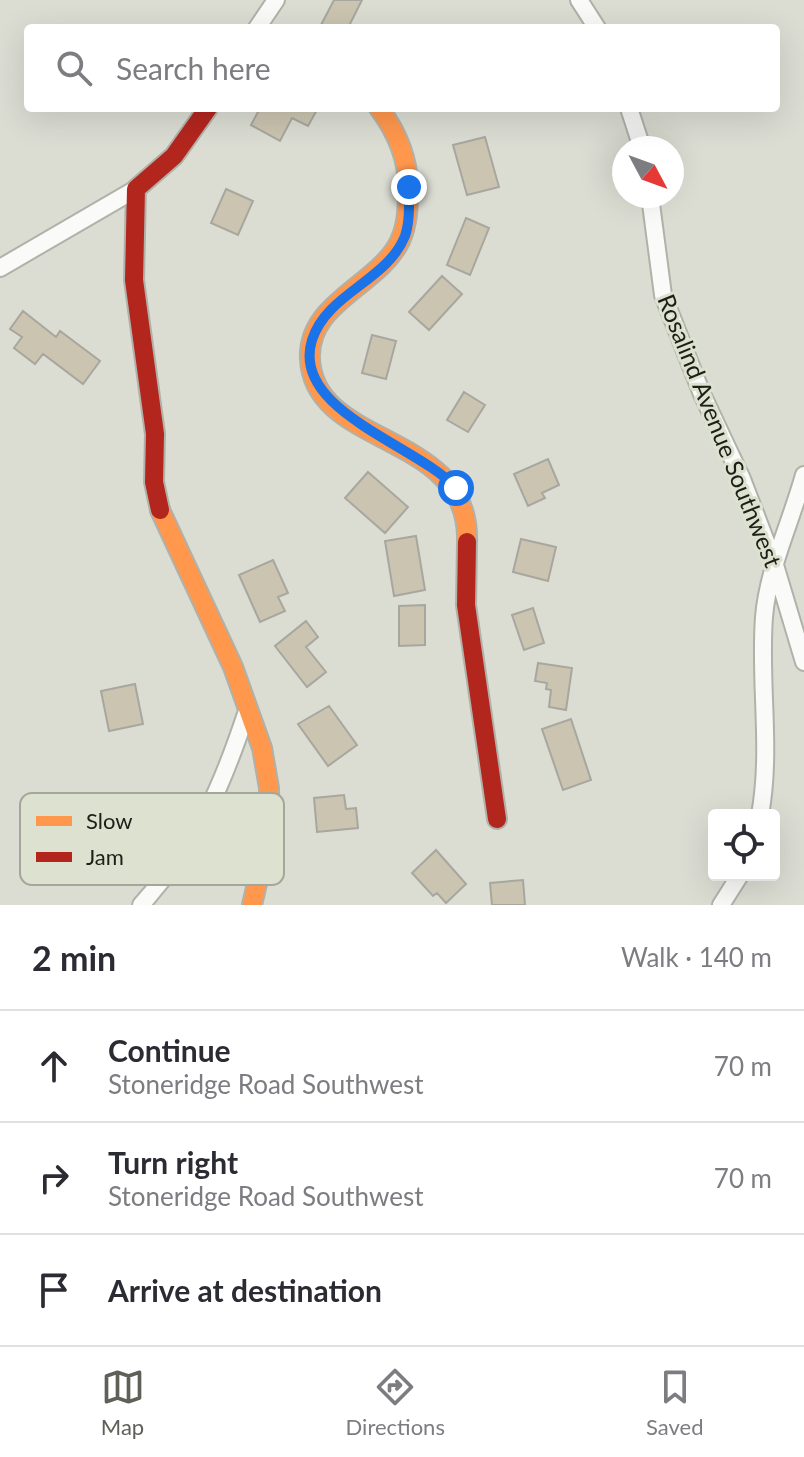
<!DOCTYPE html>
<meta charset="utf-8">
<style>
body{margin:0;font-family:Lato,sans-serif;background:#f7f7f7;color:#2b2b33}
.controls{position:absolute;right:24px;bottom:24px;display:grid;overflow:hidden;border-radius:8px;box-shadow:0 8px 32px #0002}
.controls button{width:72px;height:72px;display:grid;place-items:center;padding:0;border:0;border-bottom:2px solid #e1e1e2;background:#fff;color:#2b2b33;font:40px sans-serif}
.compass{position:absolute;left:612px;top:136px;width:72px;height:72px;border-radius:50%;background:#fff;box-shadow:0 8px 32px #0002;rotate:131deg}
.stop{position:absolute;width:24px;height:24px;margin:-18px;border:6px solid #1a73e8;border-radius:50%;background:#fff}
.stop.end{background:#1a73e8;border-color:#fff;box-shadow:0 2px 8px #0008}
.list{margin:0;padding:0;list-style:none}
h2{display:flex;justify-content:space-between;align-items:center;height:104px;margin:0;padding:0 32px;font-size:34px}
h2 small{font-size:26px;font-weight:400;color:#7c7c81}
.list li{display:grid;grid-template-columns:52px 1fr auto;gap:24px;align-items:center;box-sizing:border-box;height:112px;padding:0 32px;border-top:2px solid #e1e1e2}
.list b{display:block;font-size:30px;white-space:nowrap}
.list p{margin:0;font-size:26px;white-space:nowrap;color:#7c7c81}
.list em{font-size:26px;font-style:normal;color:#7c7c81}
.icon{flex:none;width:44px;height:44px;fill:none;stroke:currentColor;stroke-width:2;stroke-linecap:round;stroke-linejoin:round}
.map{position:relative;flex:none;width:804px;height:905px;overflow:hidden}
.search{position:absolute;background:#fff;box-shadow:0 8px 32px #0002;left:24px;right:24px;top:24px;height:88px;display:flex;align-items:center;gap:20px;box-sizing:border-box;padding:0 28px;border-radius:8px;color:#7c7c81;font-size:30px}
.sheet{height:440px;background:#fff}
nav{display:flex;justify-content:space-around;align-items:center;box-sizing:border-box;height:112px;border-top:2px solid #e1e1e2;background:#fff;font-size:22px;color:#7c7c81}
nav a{display:grid;justify-items:center;gap:4px}
nav .on{color:#5f6159}
.map>svg:first-child{display:block}
</style>
<div class="map">
<svg width="804" height="905" viewBox="0 0 804 905">
<rect width="100%" height="100%" fill="#dbddd3"/>
<path fill="#cac4b0" stroke="#a8a79f" stroke-width="2" d="M334 0H362L348 28 321 25Z
M260 108H318L308 126 292 118 280 141 251 125Z
M485 137 499 187 467 195 453 145Z
M226 189 253 201 238 235 211 223Z
M466 218 489 228 470 275 447 265Z
M442 276 462 294 429 330 409 312Z
M23 311 56 337 60 331 100 361 83 384 43 354 35 364 14 348 22 337 10 329Z
M372 335 396 341 386 379 362 373Z
M464 392 485 405 468 432 447 420Z
M548 459 559 485 542 493 545 498 528 506 514 474Z
M368 472 408 507 385 533 345 498Z
M416 536 425 590 394 596 385 541Z
M521 539 556 547 548 581 513 572Z
M273 560 288 593 278 597 285 611 260 622 239 575Z
M425 605V645L399 646V606Z
M533 608 544 643 524 650 512 615Z
M306 621 318 637 306 647 326 672 307 687 275 646Z
M538 663 572 668 566 710 549 707 551 690 546 689 547 683 535 681Z
M135 684 143 724 109 731 101 691Z
M329 706 357 745 328 766 298 724Z
M571 719 591 780 563 790 542 729Z
M344 795 346 809 356 808 358 828 317 832 314 798Z
M436 850 466 884 446 903 437 893 433 896 412 873Z
M523 880 525 905H492L490 883Z"/>
<g fill="none" stroke-linecap="round" stroke-linejoin="round">
<defs>
<path id="street" d="M579 0 597 28
M257 28 276 0
M629 108 642 148
M650 196 663 295 702 394 742 479 775 565 804 662
M0 268 136 189
M760 815C772 749 759 683 764 617 768 569 791 522 804 475
M141 905C199 840 221 790 248 708
M721 905 740 875"/>
<path id="slow" d="M379 108C396 131 408 159 408 187 408 206 408 223 400 241 378 286 307 302 310 359 314 449 471 431 467 542
M160 510 233 667 262 748 269 788 270 828 252 905"/>
<path id="jam" d="M160 510 154 482 155 434 134 280 136 189 174 156 208 108
M467 542 466 605 497 819"/>
</defs>
<use href="#street" stroke="#b0b2aa" stroke-width="20"/>
<use href="#slow" stroke="#b0b2aa" stroke-width="22"/>
<use href="#jam" stroke="#b0b2aa" stroke-width="22"/>
<use href="#street" stroke="#fafaf8" stroke-width="16"/>
<use href="#slow" stroke="#ff974d" stroke-width="18"/>
<use href="#jam" stroke="#b3261e" stroke-width="18"/>
</g>
<g fill="none" stroke-linecap="round" stroke-linejoin="round">
<path stroke="#1a73e8" stroke-width="10" d="M409 187C409 204 410 221 405 236 387 281 327 293 312 340 290 411 418 445 456 488"/>
</g>
<g text-anchor="middle" stroke-width="6" stroke-linejoin="round" paint-order="stroke">
<g font-size="24" fill="#1c1e17" stroke="#dde1cf">
<text transform="translate(719 431) rotate(68)" y="8">Rosalind Avenue Southwest</text>
</g>
</g>
<rect x="20" y="793" width="264" height="92" rx="12" fill="#dde1cf" stroke="#a3a698" stroke-width="2"/>
<rect x="36" y="816" width="36" height="10" fill="#ff974d"/>
<rect x="36" y="852" width="36" height="10" fill="#b3261e"/>
<g font-size="22" fill="#1c1e17">
<text x="86" y="829">Slow</text>
<text x="86" y="865">Jam</text>
</g>
</svg>
<div class="controls">
<button><svg class="icon" aria-label="locate" viewBox="0 0 24 24"><circle cx="12" cy="12" r="6"/><path d="M12 2v4M12 18v4M2 12h4M18 12h4"/></svg></button>
</div>
<svg class="compass" viewBox="-18 -18 36 36"><path d="M0-13l5 13h-10z" fill="#e53935"/><path d="M0 13l5-13h-10z" fill="#7c7c81"/></svg>
<div class="stop" style="left:456px;top:488px"></div>
<div class="stop end" style="left:409px;top:187px"></div>
<div class="search"><svg class="icon" aria-label="search" viewBox="0 0 24 24"><circle cx="10" cy="10" r="6"/><path d="M15 15l6 6"/></svg>Search here</div>
</div>
<section class="sheet">
<h2>2 min<small>Walk · 140 m</small></h2>
<ul class="list">
<li><svg class="icon" aria-label="ahead" viewBox="0 0 24 24"><path d="M12 20V5M6 11l6-6 6 6"/></svg><div><b>Continue</b><p>Stoneridge Road Southwest</p></div><em>70 m</em></li>
<li><svg class="icon" aria-label="right" viewBox="0 0 24 24"><path d="M7 20v-9h11M14 6l5 5-5 5"/></svg><div><b>Turn right</b><p>Stoneridge Road Southwest</p></div><em>70 m</em></li>
<li><svg class="icon" aria-label="arrive" viewBox="0 0 24 24"><path d="M6 21V4h12l-3 4 3 4H6"/></svg><div><b>Arrive at destination</b></div></li>
</ul>
</section>
<nav>
<a class="on"><svg class="icon" aria-label="map" viewBox="0 0 24 24"><path d="M3 6l6-2 6 2 6-2v14l-6 2-6-2-6 2zM9 4v14M15 6v14"/></svg>Map</a>
<a><svg class="icon" aria-label="directions" viewBox="0 0 24 24"><path d="M12 3l9 9-9 9-9-9zM9 14v-3h6M13 9l2 2-2 2"/></svg>Directions</a>
<a><svg class="icon" aria-label="saved" viewBox="0 0 24 24"><path d="M7 4h10v16l-5-4-5 4z"/></svg>Saved</a>
</nav>
